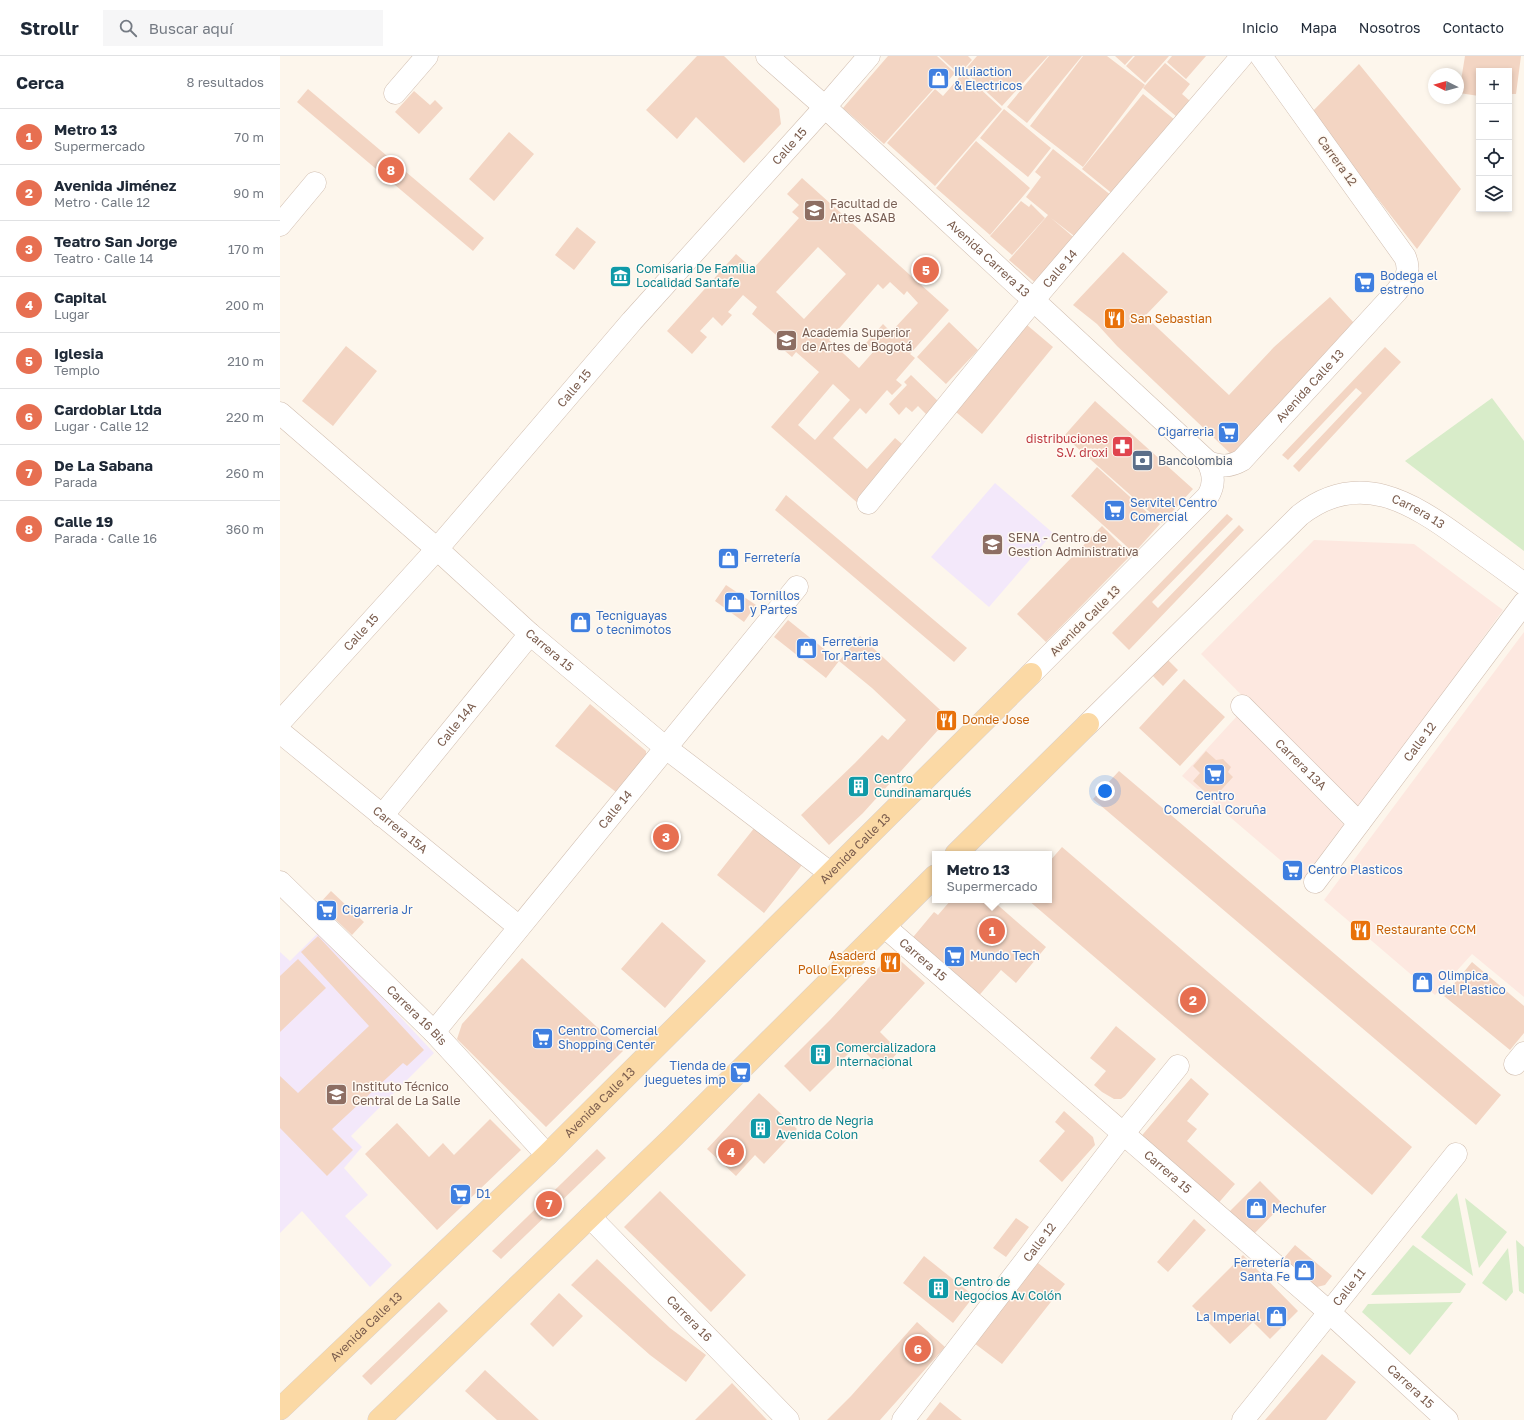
<!DOCTYPE html>
<html lang="es">
<meta charset="utf-8">
<style>
body{margin:0;font-family:"Golos Text",sans-serif;background:#f6f6f7;color:#1f2937}
.controls{position:absolute;right:12px;top:12px;display:grid;overflow:hidden;border-radius:0px;box-shadow:0 2px 6px #0003}
.controls button{width:36px;height:36px;display:grid;place-items:center;padding:0;border:0;border-bottom:1px solid #e0e1e3;background:#fff;color:#1f2937;font:20px sans-serif}
.compass{position:absolute;left:1148px;top:12px;width:36px;height:36px;border-radius:50%;background:#fff;box-shadow:0 2px 6px #0003;rotate:275deg}
.you{position:absolute;left:825px;top:735px;width:14px;height:14px;margin:-10px;border:3px solid #fff;border-radius:50%;background:#1a73e8;box-shadow:0 0 0 6px #1a73e833}
.badge{display:grid;place-items:center;width:26px;height:26px;border-radius:50%;background:#e76f51;color:#fff;font-size:13px;font-weight:700}
.pin{position:absolute;translate:-50% -50%;border:2px solid #fff;box-shadow:0 1px 4px #0006}
.popup{position:absolute;left:652px;top:795px;width:120px;height:52px;box-sizing:border-box;display:grid;place-content:center;border-radius:0px;background:#fff;filter:drop-shadow(0 1px 3px #0005);font-size:13px;white-space:nowrap;color:#747a83}
.popup b{font-size:15px;color:#1f2937}
.popup::after{content:'';position:absolute;left:50%;top:100%;margin-left:-8px;border:8px solid transparent;border-top-color:#fff}
.list{margin:0;padding:0;list-style:none}
h2{display:flex;justify-content:space-between;align-items:center;height:52px;margin:0;padding:0 16px;font-size:17px}
h2 small{font-size:13px;font-weight:400;color:#747a83}
.list li{display:grid;grid-template-columns:26px 1fr auto;gap:12px;align-items:center;box-sizing:border-box;height:56px;padding:0 16px;border-top:1px solid #e0e1e3}
.list b{display:block;font-size:15px;white-space:nowrap}
.list p{margin:0;font-size:13px;white-space:nowrap;color:#747a83}
.list em{font-size:13px;font-style:normal;color:#747a83}
.icon{flex:none;width:22px;height:22px;fill:none;stroke:currentColor;stroke-width:2;stroke-linecap:round;stroke-linejoin:round}
.map{position:relative;flex:none;width:1244px;height:1364px;overflow:hidden}
header{display:flex;align-items:center;gap:24px;box-sizing:border-box;height:56px;padding:0 20px;background:#fff;border-bottom:1px solid #e0e1e3}
header strong{font-size:19px}
nav{display:flex;gap:22px;margin-inline-start:auto;font-size:14px}
.search{width:280px;height:36px;background:#f6f6f7;display:flex;align-items:center;gap:10px;box-sizing:border-box;padding:0 14px;border-radius:0px;color:#747a83;font-size:15px}
main{display:flex}
aside{flex:1;background:#fff}
.map>svg:first-child{display:block}
</style>
<header>
<strong>Strollr</strong>
<div class="search"><svg class="icon" aria-label="search" viewBox="0 0 24 24"><circle cx="10" cy="10" r="6"/><path d="M15 15l6 6"/></svg>Buscar aquí</div>
<nav><a>Inicio</a><a>Mapa</a><a>Nosotros</a><a>Contacto</a></nav>
</header>
<main>
<aside>
<h2>Cerca<small>8 resultados</small></h2>
<ul class="list">
<li><span class="badge">1</span><div><b>Metro 13</b><p>Supermercado</p></div><em>70 m</em></li>
<li><span class="badge">2</span><div><b>Avenida Jiménez</b><p>Metro · Calle 12</p></div><em>90 m</em></li>
<li><span class="badge">3</span><div><b>Teatro San Jorge</b><p>Teatro · Calle 14</p></div><em>170 m</em></li>
<li><span class="badge">4</span><div><b>Capital</b><p>Lugar</p></div><em>200 m</em></li>
<li><span class="badge">5</span><div><b>Iglesia</b><p>Templo</p></div><em>210 m</em></li>
<li><span class="badge">6</span><div><b>Cardoblar Ltda</b><p>Lugar · Calle 12</p></div><em>220 m</em></li>
<li><span class="badge">7</span><div><b>De La Sabana</b><p>Parada</p></div><em>260 m</em></li>
<li><span class="badge">8</span><div><b>Calle 19</b><p>Parada · Calle 16</p></div><em>360 m</em></li>
</ul>
</aside>
<div class="map">
<svg width="1244" height="1364" viewBox="0 0 1244 1364">
<rect width="100%" height="100%" fill="#fdf6ec"/>
<path fill="#fde8e0" d="M1034 484 1134 488 1223 554 1077 756 921 598Z
M1244 576V941L1192 898 1155 939 1044 844Z
M958 659 1066 771 1026 826 902 720Z"/>
<path fill="#f3e8fa" d="M715 427 773 477 709 551 651 501Z
M40 875 154 997 71 1080 82 1091 64 1112 88 1139 65 1160 112 1209 90 1231 22 1155 0 1177V896L10 905Z"/>
<path fill="#d8ecc9" d="M1212 342 1244 385V495L1125 405Z
M1177 1137 1193 1220 1141 1181Z
M1185 1142 1227 1176 1199 1212Z
M1236 1184 1244 1191V1238L1239 1235Z
M1133 1189 1186 1228 1180 1237 1091 1239Z
M1228 1192 1233 1236 1226 1245 1202 1227Z
M1173 1246 1130 1299 1082 1256 1088 1248Z"/>
<path fill="#f3d5c3" fill-rule="evenodd" d="M417 0H444L499 53 501 68 464 107 416 61 397 83 366 54Z
M608 0H657L675 17 660 34 656 30 604 88 563 52Z
M659 0H688L692 4 679 18Z
M697 0H768L722 50 684 15Z
M769 0H802L747 67 727 51Z
M803 0H827L865 29 803 111 750 70Z
M835 0H853L845 9Z
M855 0H889L865 27 846 10Z
M892 0H926L906 23 887 6Z
M1185 0H1241L1236 38H1229V15H1199V40L1179 37Z
M885 7 910 28 902 38 910 45 897 61 863 32Z
M1079 8 1181 133 1137 193 1031 57Z
M683 17 722 53 655 130 607 87 655 33 663 40Z
M28 33 204 182 193 195 17 46Z
M134 35 150 49 155 44 163 52 139 78 115 56Z
M863 38 895 64 834 139 802 113Z
M724 53 771 92 748 121 700 82Z
M229 76 254 98 214 145 189 123Z
M696 85 750 132 710 179 656 132Z
M773 93 832 140 798 183 771 162 798 185 759 230 729 204 768 159 746 141 761 121 755 116Z
M522 122 669 254 630 298 635 302 616 324 622 329 612 339 607 334 586 358 580 352 553 382 587 413 615 382 629 394 581 450 491 371 539 316 516 296 512 301 498 289 502 284 472 258 477 251 463 239 448 256 452 259 442 270 433 261 420 275 427 281 412 298 387 275 456 198 473 213 519 162 512 156 519 149 507 138ZM538 191 566 218 524 263 496 236ZM610 226 624 239 627 235 638 247 611 276 603 268 586 287 594 295 579 312 549 284 598 228 603 233ZM553 328 570 344 535 384 518 369Z
M741 145 749 151 751 148 765 162 732 199 710 180Z
M297 171 316 186 294 214 275 199Z
M843 196 888 236 865 260 949 339 994 291 1050 241 1074 267 952 399 837 290 817 268 793 249Z
M669 266 698 294 666 328 637 301Z
M747 269 773 291 702 378 676 356Z
M66 290 97 315 53 370 22 345Z
M1105 291 1121 306 1019 416 1013 410 1082 337 1076 332 1008 404 1002 399Z
M631 319 660 347 648 360 638 350 632 356 626 351 619 359 609 348 627 329 624 326Z
M815 345 913 433 882 467 784 380Z
M817 411 880 468 854 497 791 440Z
M506 439 687 592 674 606 495 454Z
M947 458 953 463 872 546 878 552 959 469 964 474 849 594 832 577Z
M822 470 851 499 766 586 737 558Z
M446 529 476 549 464 566 435 545Z
M508 564 559 605 546 622 494 581Z
M580 580 669 662 583 757 549 789 521 759 575 707 602 679 608 684 626 664 592 632 559 605Z
M888 604 898 614 883 630 873 620Z
M904 623 945 661 900 710 859 672Z
M310 648 366 695V705L340 739 275 690Z
M926 695 936 704 943 703 951 711 948 716 953 721 933 743 913 725 920 717 913 710Z
M839 715 1221 1039 1196 1069 813 743Z
M475 771 522 809 484 857 437 819Z
M782 791 1132 1091 1092 1139 748 844H769V806Z
M51 835 84 866 72 879 39 848Z
M671 844H712L766 891 736 927 721 914 696 943 629 886 654 856 658 859Z
M382 866 426 905 385 952 341 913Z
M38 880 144 994 127 1010 123 1007 52 1073 73 1094 47 1120 0 1072V1020L18 1037 89 970 21 896Z
M612 897 645 927 600 976 619 995 603 1013 577 989 530 1036 504 1010 551 963Z
M242 902 343 995 266 1071 177 983 182 968Z
M18 903 46 932 0 976V920Z
M1192 906 1244 950V977L1230 994 1164 940Z
M836 970 876 1003 845 1040 841 1043H834L822 1036 814 1029 826 1015 810 1002Z
M911 1022 929 1038 907 1065 917 1073 907 1085 955 1128 935 1151 858 1084Z
M479 1037 517 1073 484 1108 475 1099 456 1120 427 1093Z
M784 1055 813 1081 815 1089 782 1126 759 1105 785 1075 775 1066Z
M210 1063 241 1094 157 1174 85 1098 117 1067 149 1101 163 1087 174 1099Z
M317 1093 326 1102 221 1203 212 1195Z
M980 1125 1003 1148 972 1180 948 1157Z
M380 1135 466 1219 431 1256 344 1171Z
M736 1162 749 1171 726 1201 713 1192Z
M914 1163 926 1174 888 1216 877 1206Z
M1015 1189 1052 1220 1045 1229 1033 1232 998 1209Z
M963 1199 1018 1255 990 1283 973 1266 950 1288 912 1250Z
M644 1200 694 1240 673 1267 623 1227Z
M317 1203 390 1272 426 1299 406 1326 370 1299 291 1229Z
M758 1207 785 1228 722 1308 694 1287Z
M279 1237 303 1260 273 1291 250 1268Z
M159 1246 168 1255 91 1329 82 1320Z
M637 1266 665 1291 600 1364H547L571 1340Z
M1042 1298 1076 1326 1046 1364H985Z
M205 1314 259 1364H217L185 1335Z
M452 1327 487 1364H415Z
M660 1346 682 1364H646Z"/>
<g fill="none" stroke-linecap="round" stroke-linejoin="round">
<defs>
<g id="minor">
<path id="s1" d="M487 0 545 51 928 406C934 418 935 429 928 440L751 618"/>
<path d="M115 37 147 0"/>
<path d="M0 169 35 127"/>
<path id="s2" d="M0 357 157 493 250 578 386 692 550 817"/>
<path id="s3" d="M928 406C941 411 950 411 962 404L1117 235C1126 223 1131 215 1125 201L981 0"/>
<path id="s4" d="M588 447 761 235 962 0"/>
<path id="s5" d="M962 650 1079 767"/>
<path id="s6" d="M0 666 157 493 352 265 545 51 589 0"/>
<path id="s7" d="M808 668 1020 459C1079 413 1131 446 1182 483 1203 498 1224 513 1244 528"/>
<path id="s8" d="M0 676 239 871"/>
<path id="s9" d="M102 760 250 578"/>
<path id="s10" d="M0 826 154 976 267 1099"/>
<path id="s11" d="M1035 826 1244 547"/>
<path id="s12" d="M605 871 1049 1256 1167 1364"/>
<path id="s13" d="M154 976 517 531"/>
<path d="M1235 1008 1244 997"/>
<path id="s14" d="M310 1161 508 1364"/>
<path id="s15" d="M623 1364 843 1078 898 1010"/>
<path id="s16" d="M963 1364 1176 1098"/>
</g>
<g id="major">
<path d="M676 798 808 668"/>
<path id="s17" d="M0 1353 267 1099 751 618"/>
<path d="M99 1364 393 1081 655 820"/>
</g>
</defs>
<use href="#minor" stroke="#d1beb0" stroke-width="23"/>
<use href="#major" stroke="#dad1cd" stroke-width="23"/>
<use href="#minor" stroke="#fff" stroke-width="22"/>
<use href="#major" stroke="#fbd9a5" stroke-width="22"/>
</g>
<defs>
<symbol id="shop-square" viewBox="-11 -11 22 22"><rect x="-9" y="-9" width="18" height="18" rx="4" fill="#3f7fe0" stroke="#fffaf3"/><path d="M-5-2.5h2.3a2.7 3.5 0 0 1 5.4 0H5L5.5 6h-11ZM-1.5-2.5h3a1.5 2.3 0 0 0-3 0Z" fill="#fff"/></symbol>
<symbol id="university-square" viewBox="-11 -11 22 22"><rect x="-9" y="-9" width="18" height="18" rx="4" fill="#8d6e63" stroke="#fffaf3"/><path d="M0-5L7-2L0 1L-7-2ZM-4 1L0 2.5L4 1V4Q0 6-4 4Z" fill="#fff"/></symbol>
<symbol id="museum-square" viewBox="-11 -11 22 22"><rect x="-9" y="-9" width="18" height="18" rx="4" fill="#0f9aa8" stroke="#fffaf3"/><path d="M0-6L6-3V-2H-6V-3ZM-5-1h2V3h-2ZM-1-1h2V3h-2ZM3-1h2V3H3ZM-6 4H6V6H-6Z" fill="#fff"/></symbol>
<symbol id="supermarket-square" viewBox="-11 -11 22 22"><rect x="-9" y="-9" width="18" height="18" rx="4" fill="#3f7fe0" stroke="#fffaf3"/><path d="M-6-5.5h2.5l.6 2H6L4.5 2H-2.5L-4.4-4H-6ZM-1.5 3.2a1.3 1.3 0 1 0 .1 0ZM3 3.2a1.3 1.3 0 1 0 .1 0Z" fill="#fff"/></symbol>
<symbol id="restaurant-square" viewBox="-11 -11 22 22"><rect x="-9" y="-9" width="18" height="18" rx="4" fill="#e8710a" stroke="#fffaf3"/><path d="M-5-6h1v4h1v-4h1v4h1v-4h1v5L-1.5 .5V6h-2V.5L-5-1ZM5-6V6H3V1.5H1.5Q1.5-4 5-6Z" fill="#fff"/></symbol>
<symbol id="pharmacy-square" viewBox="-11 -11 22 22"><rect x="-9" y="-9" width="18" height="18" rx="4" fill="#e0444e" stroke="#fffaf3"/><path d="M-2-6h4v4h4v4h-4v4h-4v-4h-4v-4h4Z" fill="#fff"/></symbol>
<symbol id="bank-square" viewBox="-11 -11 22 22"><rect x="-9" y="-9" width="18" height="18" rx="4" fill="#5c6f8a" stroke="#fffaf3"/><path d="M-6-4H6V4H-6ZM0-2.3a2.3 2.3 0 1 0 0 4.6a2.3 2.3 0 1 0 0-4.6Z" fill="#fff"/></symbol>
<symbol id="building-square" viewBox="-11 -11 22 22"><rect x="-9" y="-9" width="18" height="18" rx="4" fill="#0f9aa8" stroke="#fffaf3"/><path d="M-4-6H4V6H1V3H-1V6H-4ZM-2.5-4.3h1.7v1.8h-1.7ZM.8-4.3h1.7v1.8H.8ZM-2.5-1h1.7V.8h-1.7ZM.8-1h1.7V.8H.8Z" fill="#fff"/></symbol>
</defs>
<g fill-rule="evenodd">
<use href="#shop-square" x="646" y="10" width="25" height="25"/>
<use href="#university-square" x="522" y="142" width="25" height="25"/>
<use href="#museum-square" x="328" y="208" width="25" height="25"/>
<use href="#supermarket-square" x="1072" y="214" width="25" height="25"/>
<use href="#restaurant-square" x="822" y="250" width="25" height="25"/>
<use href="#university-square" x="494" y="272" width="25" height="25"/>
<use href="#supermarket-square" x="936" y="364" width="25" height="25"/>
<use href="#pharmacy-square" x="830" y="378" width="25" height="25"/>
<use href="#bank-square" x="850" y="392" width="25" height="25"/>
<use href="#supermarket-square" x="822" y="442" width="25" height="25"/>
<use href="#university-square" x="700" y="476" width="25" height="25"/>
<use href="#shop-square" x="436" y="490" width="25" height="25"/>
<use href="#shop-square" x="442" y="534" width="25" height="25"/>
<use href="#shop-square" x="288" y="554" width="25" height="25"/>
<use href="#shop-square" x="514" y="580" width="25" height="25"/>
<use href="#restaurant-square" x="654" y="652" width="25" height="25"/>
<use href="#supermarket-square" x="922" y="706" width="25" height="25"/>
<use href="#building-square" x="566" y="718" width="25" height="25"/>
<use href="#supermarket-square" x="1000" y="802" width="25" height="25"/>
<use href="#supermarket-square" x="34" y="842" width="25" height="25"/>
<use href="#restaurant-square" x="1068" y="862" width="25" height="25"/>
<use href="#supermarket-square" x="662" y="888" width="25" height="25"/>
<use href="#restaurant-square" x="598" y="894" width="25" height="25"/>
<use href="#shop-square" x="1130" y="914" width="25" height="25"/>
<use href="#supermarket-square" x="250" y="970" width="25" height="25"/>
<use href="#building-square" x="528" y="986" width="25" height="25"/>
<use href="#supermarket-square" x="448" y="1004" width="25" height="25"/>
<use href="#university-square" x="44" y="1026" width="25" height="25"/>
<use href="#building-square" x="468" y="1060" width="25" height="25"/>
<use href="#supermarket-square" x="168" y="1126" width="25" height="25"/>
<use href="#shop-square" x="964" y="1140" width="25" height="25"/>
<use href="#shop-square" x="1012" y="1202" width="25" height="25"/>
<use href="#building-square" x="646" y="1220" width="25" height="25"/>
<use href="#shop-square" x="984" y="1248" width="25" height="25"/>
</g>
<g text-anchor="middle" stroke-width="3" stroke-linejoin="round" paint-order="stroke">
<g font-size="12" fill="#366cbe" stroke="#fffaf3" text-anchor="start">
<text x="674" y="20">Illuiaction<tspan x="674" dy="14">&amp; Electricos</tspan></text>
<text x="1100" y="224">Bodega el<tspan x="1100" dy="14">estreno</tspan></text>
<text x="934" y="380" text-anchor="end">Cigarreria</text>
<text x="850" y="451">Servitel Centro<tspan x="850" dy="14">Comercial</tspan></text>
<text x="464" y="506">Ferretería</text>
<text x="470" y="544">Tornillos<tspan x="470" dy="14">y Partes</tspan></text>
<text x="316" y="564">Tecniguayas<tspan x="316" dy="14">o tecnimotos</tspan></text>
<text x="542" y="590">Ferreteria<tspan x="542" dy="14">Tor Partes</tspan></text>
<text x="935" y="744" text-anchor="middle">Centro<tspan x="935" dy="14">Comercial Coruña</tspan></text>
<text x="1028" y="818">Centro Plasticos</text>
<text x="62" y="858">Cigarreria Jr</text>
<text x="690" y="904">Mundo Tech</text>
<text x="1158" y="924">Olimpica<tspan x="1158" dy="14">del Plastico</tspan></text>
<text x="278" y="979">Centro Comercial<tspan x="278" dy="14">Shopping Center</tspan></text>
<text x="446" y="1014" text-anchor="end">Tienda de<tspan x="446" dy="14">jueguetes imp</tspan></text>
<text x="196" y="1142">D1</text>
<text x="992" y="1157">Mechufer</text>
<text x="1010" y="1211" text-anchor="end">Ferretería<tspan x="1010" dy="14">Santa Fe</tspan></text>
<text x="980" y="1265" text-anchor="end">La Imperial</text>
</g>
<g font-size="12" fill="#7a5c4d" stroke="#fffaf3">
<text dy="4" stroke="none"><textPath href="#s6" startOffset="769">Calle 15</textPath></text>
<text transform="translate(1057 105) rotate(54)" y="4">Carrera 12</text>
<text dy="4" stroke="none"><textPath href="#s1" startOffset="300">Avenida Carrera 13</textPath></text>
<text dy="4" stroke="none"><textPath href="#s4" startOffset="303">Calle 14</textPath></text>
<text dy="4" stroke="none"><textPath href="#s3" startOffset="136">Avenida Calle 13</textPath></text>
<text dy="4" stroke="none"><textPath href="#s6" startOffset="445">Calle 15</textPath></text>
<text dy="4" stroke="none"><textPath href="#s7" startOffset="425">Carrera 13</textPath></text>
<text transform="translate(805 565) rotate(-45)" y="4">Avenida Calle 13</text>
<text dy="4" stroke="none"><textPath href="#s6" startOffset="121">Calle 15</textPath></text>
<text dy="4" stroke="none"><textPath href="#s2" startOffset="359">Carrera 15</textPath></text>
<text dy="4" stroke="none"><textPath href="#s9" startOffset="118">Calle 14A</textPath></text>
<text dy="4" stroke="none"><textPath href="#s11" startOffset="175">Calle 12</textPath></text>
<text dy="4" stroke="none"><textPath href="#s5" startOffset="83">Carrera 13A</textPath></text>
<text dy="4" stroke="none"><textPath href="#s13" startOffset="287">Calle 14</textPath></text>
<text dy="4" stroke="none"><textPath href="#s8" startOffset="155">Carrera 15A</textPath></text>
<text dy="4" stroke="none"><textPath href="#s17" startOffset="803">Avenida Calle 13</textPath></text>
<text dy="4" stroke="none"><textPath href="#s12" startOffset="50">Carrera 15</textPath></text>
<text dy="4" stroke="none"><textPath href="#s10" startOffset="191">Carrera 16 Bis</textPath></text>
<text dy="4" stroke="none"><textPath href="#s17" startOffset="443">Avenida Calle 13</textPath></text>
<text dy="4" stroke="none"><textPath href="#s12" startOffset="374">Carrera 15</textPath></text>
<text dy="4" stroke="none"><textPath href="#s15" startOffset="224">Calle 12</textPath></text>
<text dy="4" stroke="none"><textPath href="#s16" startOffset="170">Calle 11</textPath></text>
<text dy="4" stroke="none"><textPath href="#s14" startOffset="142">Carrera 16</textPath></text>
<text dy="4" stroke="none"><textPath href="#s17" startOffset="119">Avenida Calle 13</textPath></text>
<text dy="4" stroke="none"><textPath href="#s12" startOffset="698">Carrera 15</textPath></text>
</g>
<g font-size="12" fill="#785e54" stroke="#fffaf3" text-anchor="start">
<text x="550" y="152">Facultad de<tspan x="550" dy="14">Artes ASAB</tspan></text>
<text x="522" y="281">Academia Superior<tspan x="522" dy="14">de Artes de Bogotá</tspan></text>
<text x="728" y="486">SENA - Centro de<tspan x="728" dy="14">Gestion Administrativa</tspan></text>
<text x="72" y="1035">Instituto Técnico<tspan x="72" dy="14">Central de La Salle</tspan></text>
</g>
<g font-size="12" fill="#0d838f" stroke="#fffaf3" text-anchor="start">
<text x="356" y="217">Comisaria De Familia<tspan x="356" dy="14">Localidad Santafe</tspan></text>
<text x="594" y="727">Centro<tspan x="594" dy="14">Cundinamarqués</tspan></text>
<text x="556" y="996">Comercializadora<tspan x="556" dy="14">Internacional</tspan></text>
<text x="496" y="1069">Centro de Negria<tspan x="496" dy="14">Avenida Colon</tspan></text>
<text x="674" y="1230">Centro de<tspan x="674" dy="14">Negocios Av Colón</tspan></text>
</g>
<g font-size="12" fill="#c56008" stroke="#fffaf3" text-anchor="start">
<text x="850" y="267">San Sebastian</text>
<text x="682" y="668">Donde Jose</text>
<text x="1096" y="878">Restaurante CCM</text>
<text x="596" y="904" text-anchor="end">Asaderd<tspan x="596" dy="14">Pollo Express</tspan></text>
</g>
<g font-size="12" fill="#be3a42" stroke="#fffaf3" text-anchor="end">
<text x="828" y="387">distribuciones<tspan x="828" dy="14">S.V. droxi</tspan></text>
</g>
<g font-size="12" fill="#4e5e75" stroke="#fffaf3" text-anchor="start">
<text x="878" y="409">Bancolombia</text>
</g>
</g>
</svg>
<div class="controls">
<button>+</button>
<button>−</button>
<button><svg class="icon" aria-label="locate" viewBox="0 0 24 24"><circle cx="12" cy="12" r="6"/><path d="M12 2v4M12 18v4M2 12h4M18 12h4"/></svg></button>
<button><svg class="icon" aria-label="layers" viewBox="0 0 24 24"><path d="M12 4l9 5-9 5-9-5zM3 14l9 5 9-5"/></svg></button>
</div>
<svg class="compass" viewBox="-18 -18 36 36"><path d="M0-13l5 13h-10z" fill="#e53935"/><path d="M0 13l5-13h-10z" fill="#747a83"/></svg>
<div class="you"></div>
<div class="pin badge" style="left:712px;top:875px">1</div>
<div class="popup"><b>Metro 13</b>Supermercado</div>
<div class="pin badge" style="left:913px;top:944px">2</div>
<div class="pin badge" style="left:386px;top:781px">3</div>
<div class="pin badge" style="left:451px;top:1096px">4</div>
<div class="pin badge" style="left:646px;top:214px">5</div>
<div class="pin badge" style="left:638px;top:1293px">6</div>
<div class="pin badge" style="left:269px;top:1148px">7</div>
<div class="pin badge" style="left:111px;top:114px">8</div>
</div>
</main>
